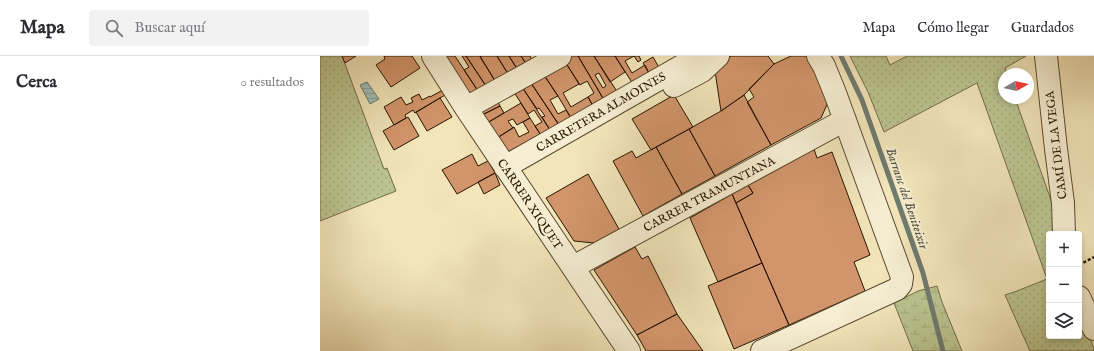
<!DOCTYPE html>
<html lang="es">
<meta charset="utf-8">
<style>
body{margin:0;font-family:"IM FELL English",serif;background:#f2f2f3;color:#2b2b33}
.controls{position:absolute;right:12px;bottom:12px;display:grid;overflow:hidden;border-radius:4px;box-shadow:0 2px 6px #0003}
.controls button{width:36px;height:36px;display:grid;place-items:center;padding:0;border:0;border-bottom:1px solid #e1e1e2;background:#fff;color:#2b2b33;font:20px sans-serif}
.compass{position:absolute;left:678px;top:12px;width:36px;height:36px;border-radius:50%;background:#fff;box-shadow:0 2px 6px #0003;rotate:81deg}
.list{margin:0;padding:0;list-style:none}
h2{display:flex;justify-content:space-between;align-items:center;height:52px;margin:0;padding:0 16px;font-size:17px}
h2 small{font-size:13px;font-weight:400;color:#7c7c81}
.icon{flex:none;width:22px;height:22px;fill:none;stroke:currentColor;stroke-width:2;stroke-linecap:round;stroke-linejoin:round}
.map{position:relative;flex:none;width:774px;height:295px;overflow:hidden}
header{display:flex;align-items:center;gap:24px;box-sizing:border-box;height:56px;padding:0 20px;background:#fff;border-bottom:1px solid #e1e1e2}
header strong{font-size:19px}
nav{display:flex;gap:22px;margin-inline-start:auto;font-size:14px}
.search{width:280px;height:36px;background:#f2f2f3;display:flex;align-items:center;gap:10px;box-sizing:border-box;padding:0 14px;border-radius:4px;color:#7c7c81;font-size:15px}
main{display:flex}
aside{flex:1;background:#fff}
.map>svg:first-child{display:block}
</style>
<header>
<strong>Mapa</strong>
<div class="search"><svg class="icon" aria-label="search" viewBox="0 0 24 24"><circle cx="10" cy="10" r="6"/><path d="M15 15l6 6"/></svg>Buscar aquí</div>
<nav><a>Mapa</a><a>Cómo llegar</a><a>Guardados</a></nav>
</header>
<main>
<aside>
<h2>Cerca<small>0 resultados</small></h2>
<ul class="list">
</ul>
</aside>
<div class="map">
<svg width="774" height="295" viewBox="0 0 774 295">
<defs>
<pattern id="green-dots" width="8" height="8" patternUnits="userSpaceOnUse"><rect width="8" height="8" fill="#bbc48f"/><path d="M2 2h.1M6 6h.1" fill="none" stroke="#a1a87a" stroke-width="1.8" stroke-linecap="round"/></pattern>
<pattern id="wetland-marsh" width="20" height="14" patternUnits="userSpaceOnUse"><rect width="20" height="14" fill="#bbc48f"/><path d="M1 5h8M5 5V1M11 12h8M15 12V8" fill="none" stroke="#a1a87a"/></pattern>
<pattern id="water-rules" width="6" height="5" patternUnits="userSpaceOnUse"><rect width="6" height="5" fill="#9ebdb8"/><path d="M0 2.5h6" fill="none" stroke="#88a29c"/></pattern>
</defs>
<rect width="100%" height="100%" fill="#f1e5b9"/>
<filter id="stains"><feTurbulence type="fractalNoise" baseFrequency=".005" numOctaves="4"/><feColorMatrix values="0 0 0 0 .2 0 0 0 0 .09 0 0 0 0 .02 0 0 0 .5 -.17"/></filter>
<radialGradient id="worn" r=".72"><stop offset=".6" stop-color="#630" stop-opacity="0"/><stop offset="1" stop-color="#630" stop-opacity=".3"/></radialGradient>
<path fill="url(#green-dots)" stroke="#726c48" d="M0 0H22L64 113 67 112 76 135 0 165Z
M530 0H566L570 9 587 0H706L685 12 687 18H684V42H695L738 164V178H729V280H759V257L774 292V295H710L685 239 697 235 727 223 657 27 564 76 548 36Z"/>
<path fill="url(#wetland-marsh)" stroke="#726c48" d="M617 230 622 246 642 295H593L574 247 598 235Z"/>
<path fill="url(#water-rules)" stroke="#6f7a6f" d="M47 26 59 43 50 48 40 29Z"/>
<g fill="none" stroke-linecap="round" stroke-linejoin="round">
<path stroke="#6f7a6f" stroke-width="5" d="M521 0 542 44 603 217 623 295"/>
</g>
<path fill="#d2956b" stroke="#291501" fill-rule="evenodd" d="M22 0H36L25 7Z
M64 0H92L100 12 71 31 56 9 65 3Z
M123 0H135L160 38 151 42Z
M142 0H146L168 33 160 38 144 14 149 11Z
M146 0H160L177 28 168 33Z
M162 0H177L190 21 177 28 160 1Z
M177 0H189L199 16 190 21Z
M189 0H201L208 11 199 16Z
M201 0H210L214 7 208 11Z
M252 0H258L284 44 273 50 268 41 274 37 267 25 260 29 244 4Z
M258 0H274L298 37 284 44ZM279 17 286 30 283 32 275 19Z
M274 0H295L305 16 290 26Z
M295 0H314L305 5 312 17 325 9 330 19 313 28Z
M314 0H319L321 4 318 6Z
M411 0H448L454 8 424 39 401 55 395 15Z
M471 0H488L509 44 501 62 451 89 427 46 434 41 429 33 454 8Z
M333 1 340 13 330 19 323 7Z
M244 4 259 28 243 37 251 51 268 41 273 50 251 62 238 40 222 16Z
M222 16 238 40 230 44 238 58 246 54 251 62 239 69 209 24Z
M209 24 239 69 230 74 222 61 225 60 219 52 217 53 200 28Z
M200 28 230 74 221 79 215 70 222 66 214 54 208 58 192 33Z
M121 35 125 39 95 57 93 54 85 59 86 62 74 69 64 51 81 41 86 49 93 46 91 42 99 38 102 44 110 40V41Z
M354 39 373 71 331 94 312 63Z
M424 39 451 89 395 120 369 73 401 55Z
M120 42 132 61 107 75 96 56Z
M176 42 180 50 162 59 158 52Z
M201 47 210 62 197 69 193 63 188 65 193 72 177 82 167 67Z
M180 50 184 57 167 67 162 59Z
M88 61 99 80 74 94 63 75Z
M210 62 220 78 186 97 177 82 194 71 199 81 209 76 203 66Z
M369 73 395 120 362 138 336 91Z
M336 91 362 138 323 160 293 105 312 95 316 102Z
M494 93 497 102 512 96 550 199 534 206 545 235 469 269 416 147 433 137 428 129Z
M152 98 158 110 168 105 175 117 137 138 122 114Z
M175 117 180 129 164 138 158 126Z
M268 118 299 173 274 187 254 185 226 142Z
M428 129 433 137 416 147 412 138Z
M412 138 442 207 398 226 370 162Z
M315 191 322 203 328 200 357 258 317 279 274 214Z
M442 207 469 269 414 293 388 230Z
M357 258 383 295H326L317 279Z"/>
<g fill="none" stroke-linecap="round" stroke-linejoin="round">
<defs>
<path id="minor" d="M113 0 146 52 309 295
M726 0 736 93 743 147 744 178
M354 30 382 15 398 0
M146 52 240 0
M185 111 367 7 375 0
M253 211 525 64
M759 241 774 273
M442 295 577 233 581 228 582 221 515 37 504 10 498 0"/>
</defs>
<use href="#minor" stroke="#5b492f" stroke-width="24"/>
<path stroke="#291501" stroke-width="2.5" stroke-dasharray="3 2" stroke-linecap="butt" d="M759 209 774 201"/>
<use href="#minor" stroke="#f6eed2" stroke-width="22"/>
</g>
<g text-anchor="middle" stroke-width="4" stroke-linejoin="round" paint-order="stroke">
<g font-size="12" fill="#291501" stroke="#f6eed2">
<text transform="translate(281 56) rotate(-30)" y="4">CARRETERA ALMOINES</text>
<text transform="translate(736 89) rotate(-97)" y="4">CAMÍ DE LA VEGA</text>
<text transform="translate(389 138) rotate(-28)" y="4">CARRER TRAMUNTANA</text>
<text transform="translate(210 148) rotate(56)" y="4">CARRER XIQUET</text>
</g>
<g font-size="13" font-style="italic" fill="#525041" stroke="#f6eed2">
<text transform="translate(588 142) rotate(71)" y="5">Barranc del Beniteixir</text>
</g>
</g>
<rect width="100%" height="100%" filter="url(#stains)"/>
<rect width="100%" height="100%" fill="url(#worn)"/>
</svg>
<div class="controls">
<button>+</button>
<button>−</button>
<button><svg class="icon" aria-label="layers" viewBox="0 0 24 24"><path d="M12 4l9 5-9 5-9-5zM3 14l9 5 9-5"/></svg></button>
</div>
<svg class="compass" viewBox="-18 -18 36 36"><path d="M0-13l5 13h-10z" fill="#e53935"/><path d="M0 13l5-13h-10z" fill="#7c7c81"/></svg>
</div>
</main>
